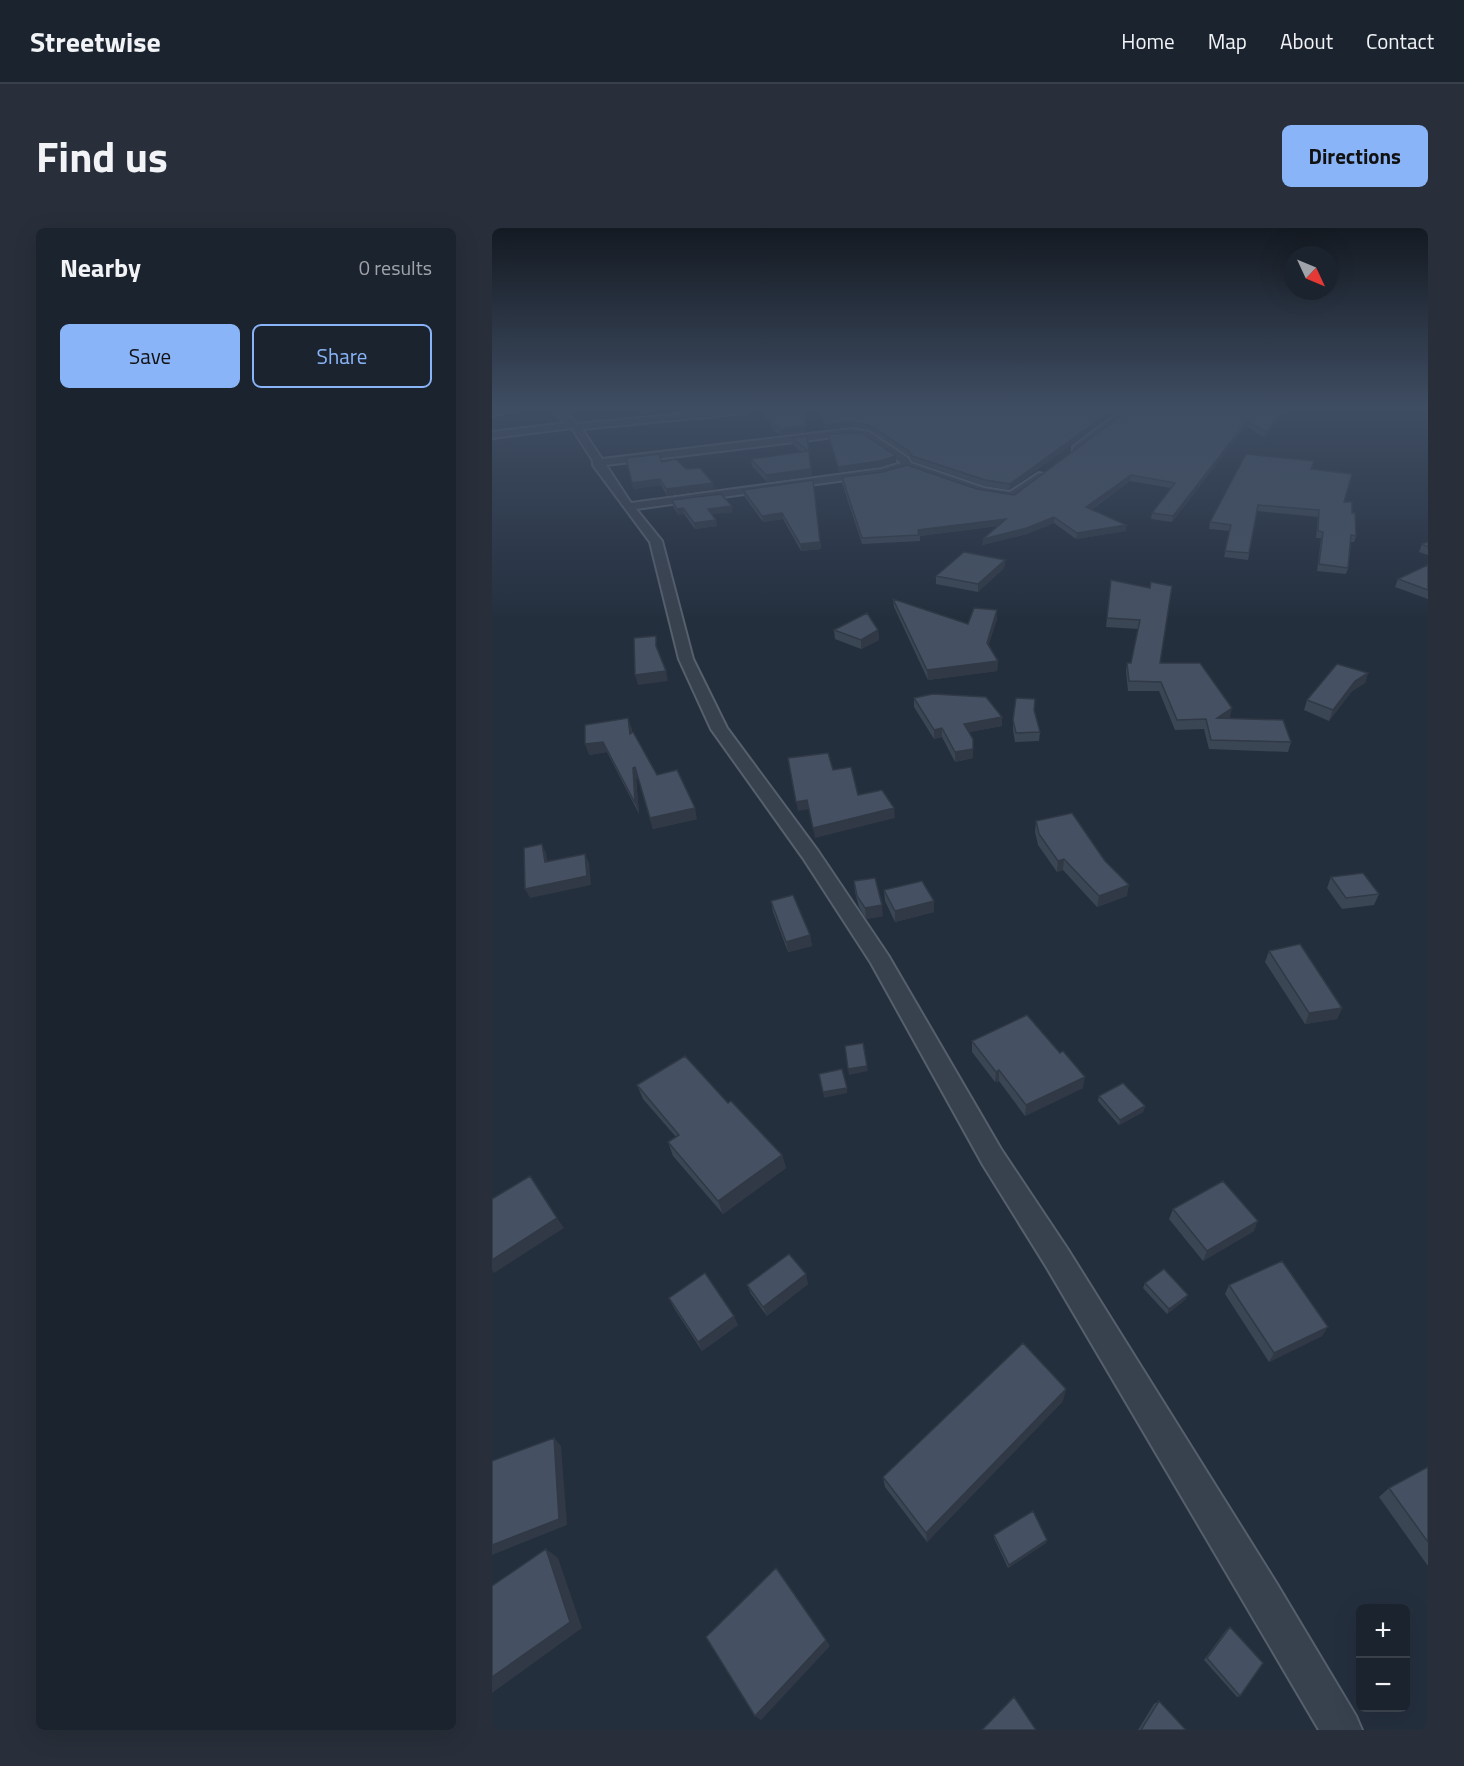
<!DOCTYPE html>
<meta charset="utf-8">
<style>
body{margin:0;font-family:"Titillium Web",sans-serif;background:#282f3a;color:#f1f3f6}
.controls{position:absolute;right:18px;bottom:18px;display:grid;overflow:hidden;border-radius:9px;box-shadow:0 6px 24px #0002}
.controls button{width:54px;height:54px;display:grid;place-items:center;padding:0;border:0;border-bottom:2px solid #39404a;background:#1b232e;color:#f1f3f6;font:30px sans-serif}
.compass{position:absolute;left:792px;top:18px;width:54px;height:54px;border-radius:50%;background:#1b232e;box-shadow:0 6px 24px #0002;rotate:134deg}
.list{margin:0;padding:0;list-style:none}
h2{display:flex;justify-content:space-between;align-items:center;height:78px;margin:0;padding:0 24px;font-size:26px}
h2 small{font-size:20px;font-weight:400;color:#a0a4aa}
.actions{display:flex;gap:12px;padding:18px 24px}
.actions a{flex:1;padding:14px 0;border:2px solid #8ab4f8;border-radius:9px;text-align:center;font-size:21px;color:#8ab4f8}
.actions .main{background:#8ab4f8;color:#111}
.map{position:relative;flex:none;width:936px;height:1502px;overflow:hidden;border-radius:9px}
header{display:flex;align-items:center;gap:36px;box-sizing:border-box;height:84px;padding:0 30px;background:#1b232e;border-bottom:2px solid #39404a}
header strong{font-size:28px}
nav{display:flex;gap:33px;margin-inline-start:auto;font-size:21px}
.intro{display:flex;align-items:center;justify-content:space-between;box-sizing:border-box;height:144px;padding:0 36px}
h1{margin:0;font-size:42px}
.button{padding:15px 27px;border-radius:9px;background:#8ab4f8;color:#111;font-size:21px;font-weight:700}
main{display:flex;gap:36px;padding:0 36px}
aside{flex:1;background:#1b232e;border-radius:9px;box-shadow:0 6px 24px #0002}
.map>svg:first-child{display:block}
</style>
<header>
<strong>Streetwise</strong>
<nav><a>Home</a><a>Map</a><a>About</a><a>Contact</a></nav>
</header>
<div class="intro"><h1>Find us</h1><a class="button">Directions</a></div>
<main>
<aside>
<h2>Nearby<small>0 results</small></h2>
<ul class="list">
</ul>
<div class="actions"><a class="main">Save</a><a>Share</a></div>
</aside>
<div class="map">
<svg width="936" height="1502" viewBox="0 0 936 1502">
<rect width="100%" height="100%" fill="#242f3e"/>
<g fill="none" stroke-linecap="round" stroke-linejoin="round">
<defs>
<path id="minor" d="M0 182H26L0 188Z
M60 182H69L86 196 231 182H259L255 185 90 201 110 231 359 201 377 204 416 230 419 235 492 260 518 264 547 245 556 247 520 271 486 265 415 240 390 247 144 281 170 313 201 431 235 500 326 623 396 727 509 921 575 1020 785 1356 864 1488 870 1502H827L555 1040 491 937 379 735 311 630 219 501 187 431 158 314 101 237V233L80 200 0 210V204L74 195ZM359 207 371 208 409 235 389 241 139 275 114 237Z
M630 182H639L587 223H581V219Z"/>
</defs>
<use href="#minor" stroke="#565f6c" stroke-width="4"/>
<use href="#minor" fill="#38414e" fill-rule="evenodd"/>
</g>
<path fill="#3b4654" d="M270 182H312L314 204 289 207 282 203Z
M327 182H627L517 262 493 258 421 233 417 228 377 202 359 199 333 202Z
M637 182H799L788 190 772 209 754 198 680 294 659 291 660 285 679 260 638 253 599 282 634 297V303L584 311 562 295 535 306 490 317 506 298 428 308V313L370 316 350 255V249L485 261 522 267Z
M336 206 404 234 389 239 347 244 337 212Z
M315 208 320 248 275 254 260 238 259 231 309 224 300 216V210Z
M170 234 194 241 222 261 175 268 169 257 141 261Z
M819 241 852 274 860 285 864 308 862 314H859L856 340 854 346 825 343 829 310H824L826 289 765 283 756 332 732 329 738 303 717 301 718 294Z
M321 252 329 321 309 323 291 291 271 294 252 268 251 262Z
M180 272 241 284 220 286 225 298 203 301 192 286 186 287 181 278Z
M936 314V327L927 324 930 316Z
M513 332 512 340 486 364 444 356V348Z
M936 337V371L903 359 906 351Z
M619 352 658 360 668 435 738 489 737 490 799 514 796 524 717 521 712 501 683 502 667 463H636L634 444 635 435H639L646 401 614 399Z
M401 371 476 396 505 391 496 418 506 433 505 443 436 452 402 379Z
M342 402H386L387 412 369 421 343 411Z
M876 445 873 455 860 463 837 493 812 482 815 472Z
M422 470 510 489V498L477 504 481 530 463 534 450 509 442 511 422 479Z
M542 483 548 504 547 513 523 514 521 502V492Z
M136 490 140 505 165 547 205 591 161 601 146 550 144 551 147 586 115 524 97 527Z
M544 593 613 633 635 668 605 679 571 642 565 644 546 617 543 604Z
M839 649 887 666 882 677 850 681 835 660Z
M362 653 391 688 374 691 367 679 363 664Z
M392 662 442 684 403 694 393 673Z
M279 673 318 707 320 718 296 724 281 684Z
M777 723 850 780 845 791 813 796 773 734Z
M480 813 591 860 533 888 507 853 503 854 480 824Z
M145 857 236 875 290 927 294 940 231 986 181 928 176 914 184 909 151 871Z
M607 868 653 878 651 884 627 897 606 873Z
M681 981 762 1003 711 1033 677 991Z
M653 1055 694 1071 675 1086 651 1060Z
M316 1056 275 1088 259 1066 255 1057Z
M737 1057 830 1108 777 1134 733 1066Z
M177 1070 246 1097 210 1123 182 1080Z
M571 1173 435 1314 393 1259 391 1249Z
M936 1239V1338L887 1269 897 1260Z
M502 1307 554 1315 516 1340 502 1310Z
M738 1399 748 1468 745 1469 712 1432 735 1401Z
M667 1473 694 1502H646L662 1476Z"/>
<path fill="#303945" d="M620 182H627L517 262 518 256Z
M794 182H799L788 190 772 209 774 204 789 185Z
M755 193 754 198 680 294 681 288Z
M358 194 359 199 333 202V197Z
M314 198V204L289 207 288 201Z
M404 228V234L389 239 347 244 346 239Z
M319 241 320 248 275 254 274 247Z
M639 247 638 253 593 285 594 279Z
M168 251 169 257 141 261 140 255Z
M221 255 222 261 175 268 174 261Z
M240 278 241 284 217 287 216 281Z
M191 280 192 286 186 287 185 281Z
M290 285 291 291 271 294 270 288Z
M562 289V295L535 306 490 317 491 311Z
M514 291V297L428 308 426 302Z
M224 292 225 298 203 301 202 295Z
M634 297V303L584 311 585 305Z
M328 314 329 321 309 323 308 316Z
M513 332 512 340 486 364V356Z
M505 382V391L494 424 495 415Z
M386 402 387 412 369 421V412Z
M506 433 505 443 436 452 435 442Z
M174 443 176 453 146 457 143 447Z
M876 445 873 455 860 463 837 493 841 482 863 453Z
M740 480 738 489 723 499 725 490Z
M510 489V498L472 505V496Z
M136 490 140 501 141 516 138 506Z
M450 500V509L442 511V502Z
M111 514 115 524 97 527 93 516Z
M481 521V530L463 534V524Z
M143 539 146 550 144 551 147 586 143 575 141 540Z
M315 572 317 581 306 583 304 574Z
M203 580 205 591 161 601 158 590Z
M402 580 403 590 323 610 321 600Z
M50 616 54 625 57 644 53 634Z
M93 626 97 635 99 657 38 670 33 661Z
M572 631 571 642 565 644 566 633Z
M637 657 635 668 605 679 607 668Z
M442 673V684L403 694V683Z
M390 677 391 688 374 691 373 680Z
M318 707 320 718 296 724 294 714Z
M850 780 845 791 813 796 817 785Z
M375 838 376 843 357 847 356 841Z
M507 842V853L503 854 504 844Z
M593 849 591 860 533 888 534 877Z
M355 860V865L332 870 331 864Z
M653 878 651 884 627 897 628 892Z
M290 927 294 940 231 986 226 973Z
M65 990 72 1000 2 1045 0 1042V1032Z
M766 993 762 1003 711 1033 715 1023Z
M314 1046 316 1056 275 1088 271 1079Z
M696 1067 694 1071 675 1086 677 1081Z
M242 1088 246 1097 210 1123 206 1114Z
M836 1099 830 1108 777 1134 782 1125Z
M574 1161 571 1173 435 1314 434 1305Z
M62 1210 69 1218 75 1297 0 1327V1317Z
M555 1312 554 1315 516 1340 517 1337Z
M54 1321 66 1330 90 1400 0 1465V1449Z
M334 1412 338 1418 269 1492 263 1488Z"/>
<path fill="#455162" stroke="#303945" stroke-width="1.5" d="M273 182H312L314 198 288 201 281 196Z
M328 182H620L518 256 493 252 420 228 417 223 377 197 358 194 333 197Z
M637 182H794L789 185 774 204 755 193 681 288 660 285 683 255 639 247 594 279 634 297 585 305 562 289 535 300 491 311 514 291 426 302 427 307 370 310 350 249 390 244 415 237 485 261 522 267Z
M370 205 404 228 388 233 346 239 336 206Z
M315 208 319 241 274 247 259 231 316 223 300 210Z
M167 226 170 234 184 231 194 241 208 240 221 255 174 261 168 251 140 255 134 230Z
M754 226 822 233 819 241 860 246 852 274H860V285H863L864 308 859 307 856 340 827 336 831 304 826 303 827 282 766 277 757 325 733 323 739 297 718 294Z
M321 252 328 314 308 316 290 285 270 288 251 262Z
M229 266 240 278 216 281 224 292 202 295 191 280 185 281 180 272Z
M936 314V319L930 316Z
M472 324 513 332 486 356 444 348Z
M936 337V362L906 351Z
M619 352 658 360 659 354 680 358 668 435H708L740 480 725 490 791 492 799 514 719 512 714 491 685 492 669 454 637 453 635 435H639L648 392 615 390Z
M401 371 476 396 482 380 505 382 495 415 506 433 435 442Z
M375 385 386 402 369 412 342 402Z
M164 408V418L174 443 143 447 142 410Z
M845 436 876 445 863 453 841 482 815 472Z
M441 466 494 469 510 489 472 496 481 511V521L463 524 450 500 442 502 422 470Z
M524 470 543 471 542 482 548 504 524 505 521 492Z
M136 490 138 506 141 504 165 547 185 542 203 580 158 590 143 539 141 540 143 575 111 514 93 516V497Z
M336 525 341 542 359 539 366 567 390 562 402 580 321 600 315 572 304 574 296 530Z
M580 585 613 633 637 657 607 668 572 631 566 633 547 606 544 593Z
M50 616 53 634 93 626 95 648 33 661 32 620Z
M871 645 887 666 854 670 839 649Z
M383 650 390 677 373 680 365 668 362 653Z
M430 653 442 673 403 683 392 662Z
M301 667 318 707 294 714 279 673Z
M808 716 850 780 817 785 777 723Z
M535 787 568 825 571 823 593 849 534 877 507 842 504 844 480 813Z
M371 815 375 838 356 841 353 818Z
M193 828 236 875 239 873 290 927 226 973 176 914 187 907 145 857Z
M350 841 355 860 331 864 327 846Z
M631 855 653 878 628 892 607 868Z
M38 948 65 990 0 1032V971Z
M731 953 766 993 715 1023 681 981Z
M297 1026 314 1046 271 1079 255 1057Z
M790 1033 836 1099 782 1125 737 1057Z
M672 1041 696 1067 677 1081 653 1055Z
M213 1045 242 1088 206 1114 177 1070Z
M531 1115 574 1161 434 1305 391 1249Z
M62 1210 67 1291 0 1317V1233Z
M936 1239V1314L897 1260Z
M541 1283 555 1312 517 1337 502 1307Z
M54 1321 78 1394 0 1449V1358Z
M284 1340 334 1412 263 1488 214 1409Z
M738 1399 771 1435 748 1468 715 1430Z
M522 1469 544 1502H490Z
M667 1473 694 1502H649Z"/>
<linearGradient id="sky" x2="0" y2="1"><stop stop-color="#141a22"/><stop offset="0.46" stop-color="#3f4d63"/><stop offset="1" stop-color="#3f4d63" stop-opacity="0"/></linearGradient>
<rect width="936" height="392" fill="url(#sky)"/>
</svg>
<div class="controls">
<button>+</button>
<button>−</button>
</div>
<svg class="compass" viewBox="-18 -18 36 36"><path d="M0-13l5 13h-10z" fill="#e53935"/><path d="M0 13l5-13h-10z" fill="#a0a4aa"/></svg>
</div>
</main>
